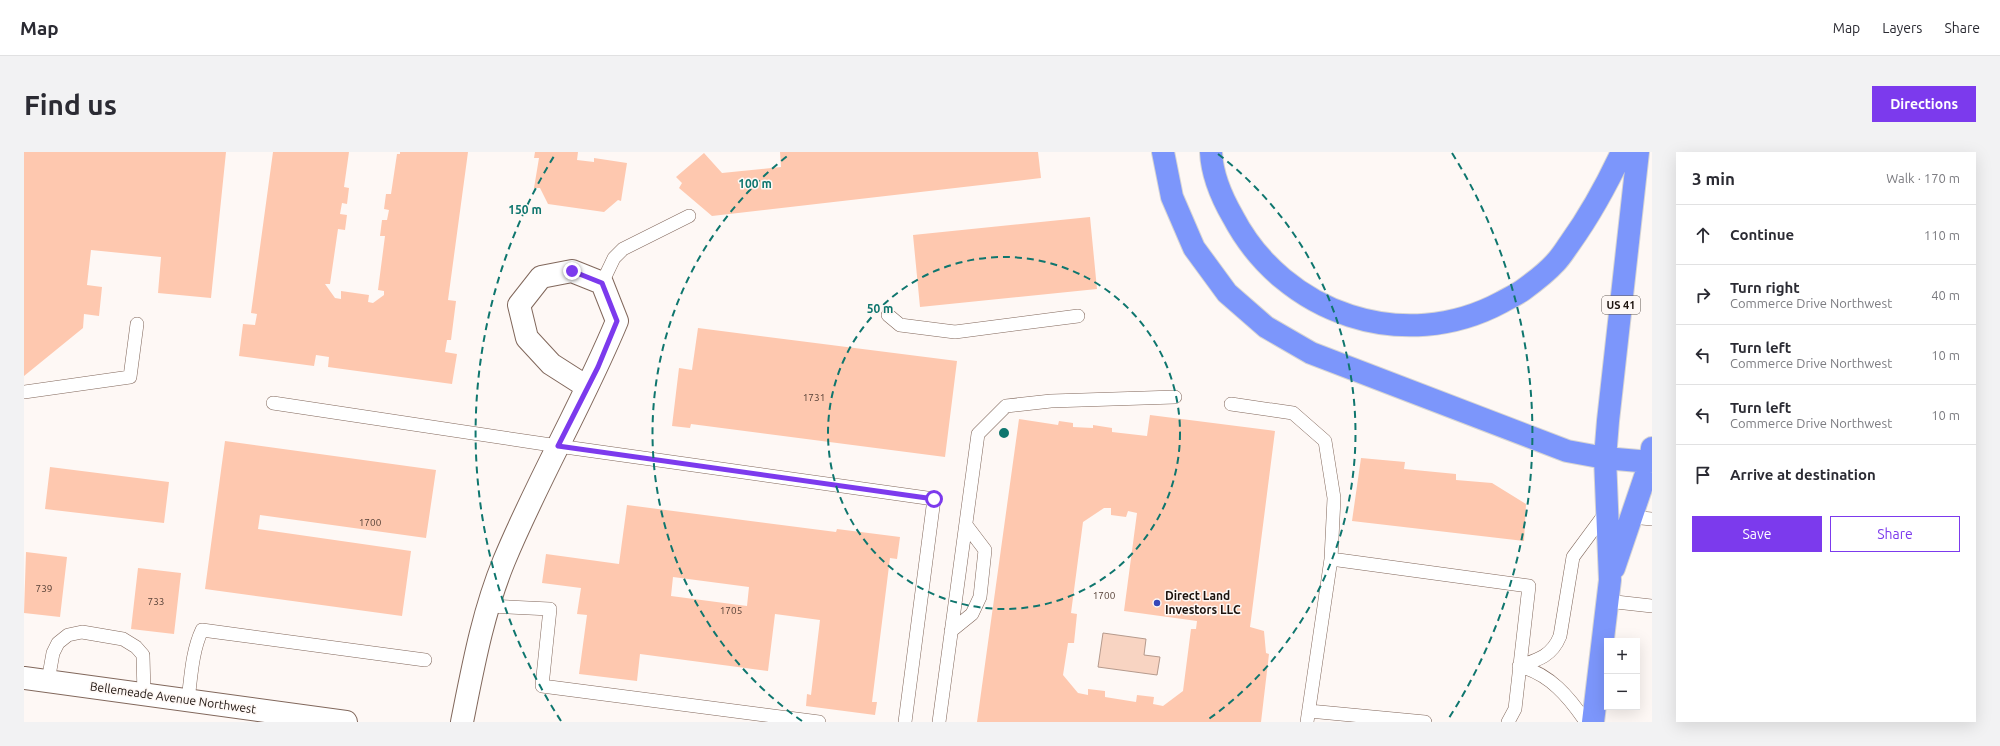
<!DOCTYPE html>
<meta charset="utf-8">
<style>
body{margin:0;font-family:Ubuntu,sans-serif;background:#f2f2f3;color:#2b2b33}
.controls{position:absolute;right:12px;bottom:12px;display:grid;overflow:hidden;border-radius:0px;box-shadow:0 4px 16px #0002}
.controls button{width:36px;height:36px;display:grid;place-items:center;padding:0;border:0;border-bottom:1px solid #e1e1e2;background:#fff;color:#2b2b33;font:20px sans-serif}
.stop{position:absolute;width:12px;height:12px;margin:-9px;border:3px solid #7c3aed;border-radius:50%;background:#fff}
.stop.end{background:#7c3aed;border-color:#fff;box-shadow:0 1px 4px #0008}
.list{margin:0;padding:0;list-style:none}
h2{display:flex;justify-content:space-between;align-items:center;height:52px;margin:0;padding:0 16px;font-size:17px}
h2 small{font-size:13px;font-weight:400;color:#7c7c81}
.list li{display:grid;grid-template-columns:26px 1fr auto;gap:12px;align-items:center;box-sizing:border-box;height:60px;padding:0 16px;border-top:1px solid #e1e1e2}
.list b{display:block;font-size:15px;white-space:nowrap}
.list p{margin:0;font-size:13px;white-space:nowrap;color:#7c7c81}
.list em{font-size:13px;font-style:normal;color:#7c7c81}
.actions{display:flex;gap:8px;padding:12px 16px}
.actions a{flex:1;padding:9px 0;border:1px solid #7c3aed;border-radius:0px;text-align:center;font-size:14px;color:#7c3aed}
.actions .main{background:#7c3aed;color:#fff}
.icon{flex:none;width:22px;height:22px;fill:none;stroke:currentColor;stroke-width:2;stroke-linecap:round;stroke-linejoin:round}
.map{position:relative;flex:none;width:1628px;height:570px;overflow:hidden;border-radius:0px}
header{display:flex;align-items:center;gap:24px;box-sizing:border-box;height:56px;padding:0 20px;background:#fff;border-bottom:1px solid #e1e1e2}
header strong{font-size:19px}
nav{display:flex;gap:22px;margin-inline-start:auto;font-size:14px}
.intro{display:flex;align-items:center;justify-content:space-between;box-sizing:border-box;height:96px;padding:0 24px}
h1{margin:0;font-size:28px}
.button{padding:10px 18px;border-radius:0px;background:#7c3aed;color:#fff;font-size:14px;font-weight:700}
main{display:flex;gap:24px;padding:0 24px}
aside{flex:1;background:#fff;border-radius:0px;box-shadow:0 4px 16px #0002}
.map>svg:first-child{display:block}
</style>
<header>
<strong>Map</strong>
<nav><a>Map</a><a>Layers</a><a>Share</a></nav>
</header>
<div class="intro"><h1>Find us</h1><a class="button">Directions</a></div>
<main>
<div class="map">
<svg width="1628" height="570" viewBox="0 0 1628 570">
<rect width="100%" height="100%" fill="#fef8f5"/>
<path fill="#f8d4c2" stroke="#b69a8c" d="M1079 481 1122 487 1120 503 1136 505 1133 523 1074 515Z"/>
<path fill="#fec8af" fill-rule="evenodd" d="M0 0H202L187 146 134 141 137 105 67 98 63 133 78 135 75 164 60 162 59 176 0 224Z
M249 0H325L320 35 325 36 323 52 318 51 316 62 323 63 321 78 314 77 306 132H301L311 146 317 147V139L345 143 344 150 349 151 360 143V139L354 138 361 84H356L358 68H363L365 58 360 57 362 42H367L373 2H376V0H444L424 148 432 149 427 188H423L421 200 433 202 428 232 304 215 305 205 292 203 290 214 215 204 219 172 231 173 233 162 227 161Z
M511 0H554L553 8 570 10V6L603 11 597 49 594 48 580 60 524 52 516 36H510L515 6H510Z
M756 0H1014L1017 26 688 64 655 36 658 31 652 25 680 1 698 21 757 15Z
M1066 65 1073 137 896 155 889 83Z
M674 176 933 209 921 305 667 272 666 276 648 274 655 216 668 218Z
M1126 263 1251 279 1226 475 1240 479 1242 501 1245 502 1237 570H953L995 267 1034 273 1035 269 1049 271V275L1069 276V273L1088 276V280L1123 284ZM1080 356H1087V363L1102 365 1104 359 1113 361 1100 459 1173 469 1172 477H1167L1159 539 1139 554 1129 552 1130 545 1113 543 1112 550 1081 545V539L1064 537V543L1054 541 1039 523 1044 491H1050L1053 462 1047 461 1059 370Z
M201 289 412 318 402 386 236 363 234 377 387 399 378 464 181 437Z
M1337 306 1381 310 1380 317 1432 322V328L1468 331 1502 352 1500 389 1328 369Z
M26 315 145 330 140 371 21 357Z
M603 353 812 380 813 377 876 385 873 407 866 406 848 550H853L851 563 782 554 783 542 787 543 796 468 751 462 744 519 616 502 613 529 555 522 563 463 553 462 557 436 518 431 522 402 595 412ZM649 425 725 435 723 454 647 444Z
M2 400 43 405 36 465 0 461Z
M114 416 157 421 150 482 107 477Z"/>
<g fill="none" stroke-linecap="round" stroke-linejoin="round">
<defs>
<path id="lane" d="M578 131 590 106 599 97 665 64
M864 163 876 173 931 180 1054 164
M0 240 106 225 113 172
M249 251 534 294 910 347 881 570
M1207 252 1269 261 1301 289 1310 346 1307 407 1283 570
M1607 365 1628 367
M1307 407 1505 434 1491 557 1484 570
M1583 449 1628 454
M465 454 526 457 518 534 795 570
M927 479 948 462 956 445 961 398 942 373
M1495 514C1514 508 1528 504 1536 484L1549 405 1583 359
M1495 514C1526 522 1545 545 1562 570
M24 529 29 501 34 491 44 483 58 480 99 487 112 495 119 503 120 543
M164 548C167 525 168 499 178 478L401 508
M1285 559 1401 570
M915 570 954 282 982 254 1027 249 1151 245"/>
<path id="street" d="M438 570C449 515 459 460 480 409 514 327 559 251 593 169L578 131 548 119 517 125 495 153 503 186 527 212 563 235"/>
<path id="secondary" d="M0 526 322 570"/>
<path id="highway" d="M1139 0 1148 45 1170 96 1203 141 1242 175 1287 201 1543 299 1581 306 1626 310
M1187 0C1188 23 1198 46 1209 65 1260 162 1380 203 1478 150 1485 146 1492 143 1499 138 1510 130 1522 121 1531 111 1537 105 1541 98 1546 91 1566 63 1583 32 1598 0
M1590 416 1626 310 1628 296
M1569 570 1586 428 1581 306 1584 269 1614 0"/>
</defs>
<use href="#lane" stroke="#81675b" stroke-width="14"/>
<use href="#street" stroke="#81675b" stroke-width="24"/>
<use href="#secondary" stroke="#81675b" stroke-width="24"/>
<use href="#highway" stroke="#d6d5d4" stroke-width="24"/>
<use href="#lane" stroke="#fff" stroke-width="13"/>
<use href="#street" stroke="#fff" stroke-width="22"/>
<use href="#secondary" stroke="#fff" stroke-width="22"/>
<use href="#highway" stroke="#7c96fb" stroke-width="22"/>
</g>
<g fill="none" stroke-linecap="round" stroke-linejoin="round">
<path stroke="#7c3aed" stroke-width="5" d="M548 119 578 131 593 169 574 215 534 294 910 347"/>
</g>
<g fill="none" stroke="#0f766e" stroke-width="2" stroke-dasharray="7 5">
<circle cx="980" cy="281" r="176"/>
<path d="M778 569A352 352 0 0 1 766 2M1194 2A352 352 0 0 1 1182 569"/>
<path d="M537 569A528 528 0 0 1 532 1M1428 1A528 528 0 0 1 1423 569"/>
</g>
<circle fill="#3747b9" stroke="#fef8f5" stroke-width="1.5" cx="1133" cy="451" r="4"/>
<g text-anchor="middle" stroke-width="3" stroke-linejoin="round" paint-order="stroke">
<g font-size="10" fill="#554036">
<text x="790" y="249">1731</text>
<text x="346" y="374">1700</text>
<text x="20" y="440">739</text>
<text x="1080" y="447">1700</text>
<text x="132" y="453">733</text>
<text x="707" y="462">1705</text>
</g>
<rect fill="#fef8f5" stroke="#605853" stroke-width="1" x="1578" y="144" width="38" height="18" rx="3"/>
<g font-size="11" font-weight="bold" fill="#1d130e">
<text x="1597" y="157">US 41</text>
</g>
<g font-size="12" font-weight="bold" fill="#1d130e" stroke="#fef8f5" text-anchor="start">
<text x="1141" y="448">Direct Land<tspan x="1141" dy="14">Investors LLC</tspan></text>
</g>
<g font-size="12" fill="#1d130e" stroke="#fef8f5">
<text transform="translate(149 546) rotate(8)" y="4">Bellemeade Avenue Northwest</text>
</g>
</g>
<circle cx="980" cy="281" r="6" fill="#0f766e" stroke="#fef8f5" stroke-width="2"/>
<g font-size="12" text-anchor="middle" font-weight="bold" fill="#0f766e" stroke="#fef8f5" stroke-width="3" stroke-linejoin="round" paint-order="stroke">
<text x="731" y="36">100 m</text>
<text x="501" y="62">150 m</text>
<text x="856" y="161">50 m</text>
</g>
</svg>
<div class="controls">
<button>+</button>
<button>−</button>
</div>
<div class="stop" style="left:910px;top:347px"></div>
<div class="stop end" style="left:548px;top:119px"></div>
</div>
<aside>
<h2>3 min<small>Walk · 170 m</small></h2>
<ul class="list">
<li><svg class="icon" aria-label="ahead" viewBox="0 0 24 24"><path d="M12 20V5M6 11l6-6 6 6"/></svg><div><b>Continue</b></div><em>110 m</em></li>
<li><svg class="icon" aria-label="right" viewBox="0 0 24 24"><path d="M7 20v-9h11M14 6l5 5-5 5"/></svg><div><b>Turn right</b><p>Commerce Drive Northwest</p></div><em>40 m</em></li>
<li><svg class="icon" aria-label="left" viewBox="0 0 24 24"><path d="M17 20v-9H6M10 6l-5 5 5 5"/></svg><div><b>Turn left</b><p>Commerce Drive Northwest</p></div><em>10 m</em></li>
<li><svg class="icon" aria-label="left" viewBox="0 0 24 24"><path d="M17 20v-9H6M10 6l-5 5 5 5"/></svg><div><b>Turn left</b><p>Commerce Drive Northwest</p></div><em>10 m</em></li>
<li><svg class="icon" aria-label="arrive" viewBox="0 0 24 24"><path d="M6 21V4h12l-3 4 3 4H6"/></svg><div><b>Arrive at destination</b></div></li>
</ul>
<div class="actions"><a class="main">Save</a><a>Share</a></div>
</aside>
</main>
